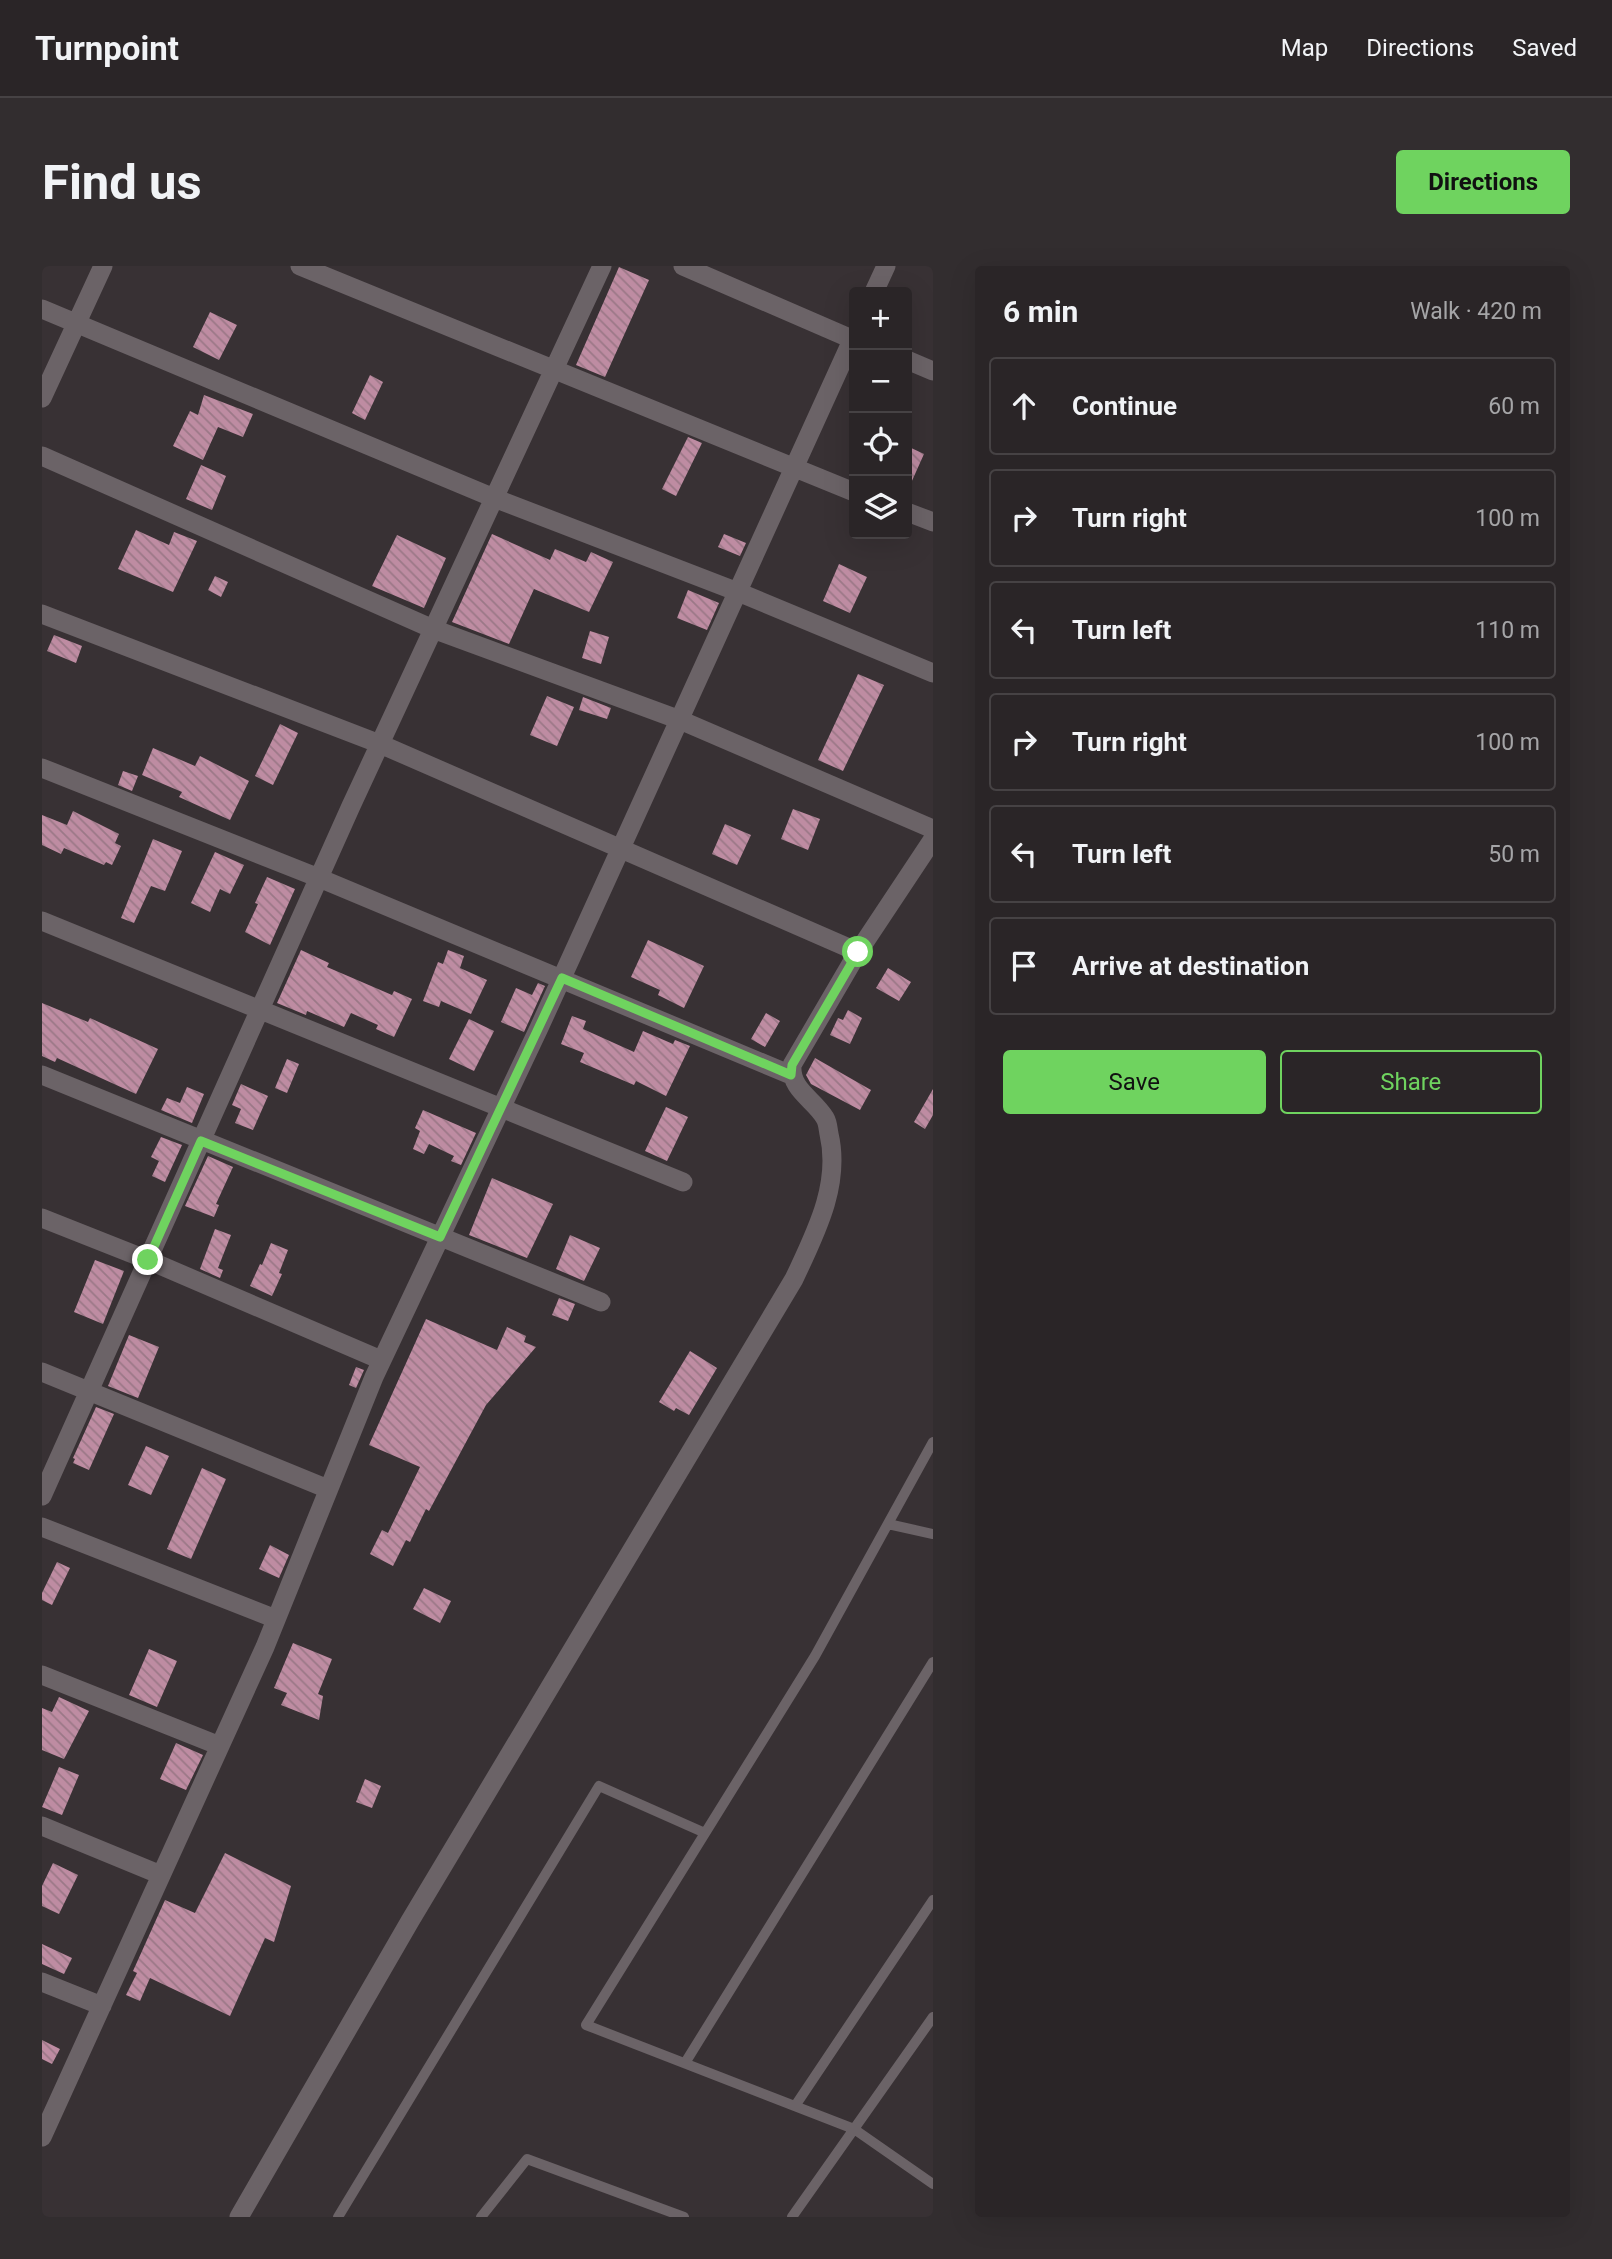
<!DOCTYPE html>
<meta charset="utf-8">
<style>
body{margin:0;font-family:Roboto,sans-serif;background:#322d2f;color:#f1f3f6}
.controls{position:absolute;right:21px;top:21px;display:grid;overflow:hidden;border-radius:7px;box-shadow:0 7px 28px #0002}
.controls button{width:63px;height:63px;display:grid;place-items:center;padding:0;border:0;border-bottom:2px solid #464244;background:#2a2527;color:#f1f3f6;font:35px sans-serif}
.stop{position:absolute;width:21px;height:21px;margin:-16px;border:5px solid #6fd35f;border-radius:50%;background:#fff}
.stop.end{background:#6fd35f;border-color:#fff;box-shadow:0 2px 7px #0008}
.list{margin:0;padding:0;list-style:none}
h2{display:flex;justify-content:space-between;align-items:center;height:91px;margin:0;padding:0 28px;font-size:30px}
h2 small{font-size:23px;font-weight:400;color:#a5a5a7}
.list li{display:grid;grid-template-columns:46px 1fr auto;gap:21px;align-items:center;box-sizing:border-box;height:98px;margin:0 14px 14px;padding:0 14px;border:2px solid #464244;border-radius:7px}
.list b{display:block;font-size:26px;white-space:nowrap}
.list em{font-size:23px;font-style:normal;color:#a5a5a7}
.actions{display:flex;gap:14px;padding:21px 28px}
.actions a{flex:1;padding:16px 0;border:2px solid #6fd35f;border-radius:7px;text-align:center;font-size:24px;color:#6fd35f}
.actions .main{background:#6fd35f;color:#111}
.icon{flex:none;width:38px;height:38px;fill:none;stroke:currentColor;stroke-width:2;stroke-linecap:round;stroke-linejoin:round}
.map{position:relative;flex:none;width:891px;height:1951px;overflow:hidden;border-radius:7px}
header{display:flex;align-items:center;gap:42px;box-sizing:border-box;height:98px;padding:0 35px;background:#2a2527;border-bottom:2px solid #464244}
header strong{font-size:33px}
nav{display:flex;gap:38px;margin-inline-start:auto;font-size:24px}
.intro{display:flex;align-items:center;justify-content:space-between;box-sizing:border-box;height:168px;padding:0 42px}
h1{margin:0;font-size:49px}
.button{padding:18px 32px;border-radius:7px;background:#6fd35f;color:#111;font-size:24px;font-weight:700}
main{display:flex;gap:42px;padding:0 42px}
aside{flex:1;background:#2a2527;border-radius:7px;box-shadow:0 7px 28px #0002}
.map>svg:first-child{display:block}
</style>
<header>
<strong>Turnpoint</strong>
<nav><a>Map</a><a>Directions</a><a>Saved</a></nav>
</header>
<div class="intro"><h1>Find us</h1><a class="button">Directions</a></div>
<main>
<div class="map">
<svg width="891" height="1951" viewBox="0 0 891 1951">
<defs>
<pattern id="building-back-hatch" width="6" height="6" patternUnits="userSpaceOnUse" patternTransform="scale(1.75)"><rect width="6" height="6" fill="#be8ca2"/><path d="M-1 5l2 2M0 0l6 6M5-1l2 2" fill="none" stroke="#9b7887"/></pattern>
</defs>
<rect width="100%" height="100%" fill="#383134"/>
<path fill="url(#building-back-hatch)" d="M577 1 607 14 563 111 534 99Z
M168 46 195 59 177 94 151 81Z
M328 109 341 116 323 154 310 147Z
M162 129 211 148 201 171 176 161 161 194 131 180 148 145 156 149Z
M646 171 660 177 634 230 620 223Z
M865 180 882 188 865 226Z
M159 199 184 210 170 244 144 233Z
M94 264 127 279 132 266 155 275 131 326 76 303Z
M450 268 508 294 513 283 544 296 549 286 571 296 547 346 492 323 467 378 410 356Z
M682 268 704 277 698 290 676 281Z
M355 269 404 292 382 342 330 320Z
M797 298 825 311 808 347 781 335Z
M173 310 186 316 179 331 166 324Z
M646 324 677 337 665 364 635 352Z
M548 365 567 371 559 398 540 392Z
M12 369 40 380 34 397 5 385Z
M816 408 842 419 801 505 776 494Z
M505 430 532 441 515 480 488 469Z
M541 431 569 442 565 453 537 444Z
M238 458 256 467 231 519 213 510Z
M111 482 153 500 158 490 207 515 188 554 137 531 140 526 100 509Z
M81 505 96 510 90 525 76 519Z
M751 543 778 553 766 584 739 573Z
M31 545 77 568 73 577 79 580 70 599 64 596 62 599 22 582 19 588 0 579V549L25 559Z
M683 558 709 569 695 599 670 588Z
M111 573 140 585 123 625 109 620 92 657 79 652Z
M173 586 202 599 188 628 178 623 168 646 149 637Z
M225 611 253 623 228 679 203 666 216 638 213 637Z
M606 674 662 700 642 742 616 729 618 724 589 711Z
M259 684 287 697 285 701 350 729 352 725 370 733 352 771 334 763 336 759 309 747 302 761 265 745 264 749 235 737Z
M406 684 422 690 418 702 445 714 429 748 399 735 397 741 381 735 396 696 401 698Z
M846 702 869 716 857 735 834 722Z
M496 717 503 720 482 766 459 756 474 722 490 729Z
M0 737 46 756 48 752 116 783 94 828 15 792 13 796 0 790Z
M806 744 820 752 808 778 788 769 796 752 801 754Z
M724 747 738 755 723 781 709 773Z
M530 750 544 755 541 763 592 786 601 765 631 778 633 774 648 780 624 830 594 815 592 819 538 796 542 787 519 778Z
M427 753 452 765 432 805 407 793Z
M773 792 829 824 818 844 769 818 764 809Z
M245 793 257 798 245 827 233 822Z
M199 818 226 830 211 864 193 857 199 843 190 839Z
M145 821 162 828 150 857 119 844 125 832 138 837Z
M891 823V849L883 863 872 856Z
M624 841 646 851 625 895 603 885Z
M381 844 434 867 419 899 409 895 412 890 387 878 382 888 371 883 378 865 373 862Z
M119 871 140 879 123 916 110 910 117 895 109 891Z
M166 890 191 901 174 938 177 939 172 951 143 940Z
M450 912 511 938 485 992 427 969Z
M173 963 189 969 176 1002 181 1004 178 1012 158 1003Z
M528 969 558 982 542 1015 514 1003Z
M229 977 246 984 237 1007 240 1008 230 1030 208 1020 218 998 220 999Z
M53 994 82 1005 61 1058 32 1046Z
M517 1032 533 1038 526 1055 510 1049Z
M384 1053 455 1084 465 1061 484 1070 482 1076 494 1081 444 1139 387 1245 384 1243 368 1276 364 1274 351 1300 328 1288 340 1264 346 1267 378 1201 327 1179Z
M87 1069 117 1081 96 1132 66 1120Z
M648 1085 675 1102 647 1149 634 1142 632 1145 617 1136Z
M314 1101 322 1104 314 1122 307 1119Z
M54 1141 72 1148 47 1204 31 1197 33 1193 31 1192Z
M104 1180 127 1190 109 1229 86 1219Z
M160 1202 184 1213 149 1293 125 1283Z
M228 1279 247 1289 237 1312 217 1303Z
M15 1296 28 1302 10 1339 0 1334V1327Z
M382 1322 409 1335 398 1357 371 1343Z
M251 1377 290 1393 276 1428 281 1430 277 1454 239 1439 245 1427 232 1422Z
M107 1383 135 1395 115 1441 87 1429Z
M17 1431 47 1445 22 1493 0 1484V1442L10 1446Z
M134 1477 161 1489 144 1524 118 1513Z
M17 1501 37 1509 20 1549 0 1541Z
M323 1513 339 1520 330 1542 314 1536Z
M183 1587 249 1620 232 1676 223 1672 188 1750 108 1712 98 1735 84 1729 95 1707 91 1705 123 1634 153 1647Z
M11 1597 36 1609 17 1648 0 1640V1620Z
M0 1678 30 1692 22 1708 0 1698Z
M0 1774 18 1783 10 1798 0 1793Z"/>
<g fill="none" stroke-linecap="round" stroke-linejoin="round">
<path stroke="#6b6367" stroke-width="10" d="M891 1176 773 1390 544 1759 812 1863 891 1918
M846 1258 891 1268
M643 1797 891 1396
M753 1840 891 1634
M296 1951 557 1520 663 1567
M439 1951 485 1893 642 1951
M750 1951 891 1751"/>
<path stroke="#6b6367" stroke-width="19" d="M258 0 812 226
M641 0 812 74
M832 26 844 0
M0 43 452 232 696 326 891 407
M865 94 891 105
M0 132 61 0
M0 190 391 363 638 454 891 563
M865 246 891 256
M0 348 338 478 816 686
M0 502 277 612 749 809
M0 655 641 916
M0 809 559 1036
M0 952 106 994 339 1094
M0 1106 286 1223
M0 1230 309 540 560 0
M0 1261 234 1353
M0 1409 178 1480
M0 1560 119 1609
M0 1716 60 1740
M0 1871 223 1381 332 1111 497 762 812 70
M197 1951 368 1655 752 1013C773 968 799 919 787 868 786 863 786 857 783 852 772 833 748 824 750 799L816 686 891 573"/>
</g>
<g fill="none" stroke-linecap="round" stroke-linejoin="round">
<path stroke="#6fd35f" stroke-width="9" d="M106 994 159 875 398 971 520 712 749 809 750 799 816 686"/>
</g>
</svg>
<div class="controls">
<button>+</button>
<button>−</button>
<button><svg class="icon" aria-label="locate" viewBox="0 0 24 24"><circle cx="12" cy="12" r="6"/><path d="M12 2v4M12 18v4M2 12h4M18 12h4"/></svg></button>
<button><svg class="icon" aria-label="layers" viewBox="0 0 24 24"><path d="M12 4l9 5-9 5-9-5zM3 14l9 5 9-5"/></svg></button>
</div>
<div class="stop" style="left:816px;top:686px"></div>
<div class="stop end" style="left:106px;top:994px"></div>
</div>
<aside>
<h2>6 min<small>Walk · 420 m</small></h2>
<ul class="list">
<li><svg class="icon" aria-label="ahead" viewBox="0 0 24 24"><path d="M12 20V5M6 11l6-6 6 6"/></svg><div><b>Continue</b></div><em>60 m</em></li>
<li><svg class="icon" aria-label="right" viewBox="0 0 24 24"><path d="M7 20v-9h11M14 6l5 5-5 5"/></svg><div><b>Turn right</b></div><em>100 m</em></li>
<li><svg class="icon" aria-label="left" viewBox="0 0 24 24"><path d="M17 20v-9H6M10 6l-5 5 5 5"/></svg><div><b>Turn left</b></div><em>110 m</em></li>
<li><svg class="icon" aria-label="right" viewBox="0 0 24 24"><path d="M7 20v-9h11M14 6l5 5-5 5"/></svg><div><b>Turn right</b></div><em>100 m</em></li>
<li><svg class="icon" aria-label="left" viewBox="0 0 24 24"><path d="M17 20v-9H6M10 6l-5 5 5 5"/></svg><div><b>Turn left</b></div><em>50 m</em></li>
<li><svg class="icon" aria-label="arrive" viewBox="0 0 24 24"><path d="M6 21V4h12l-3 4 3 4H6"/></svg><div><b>Arrive at destination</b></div></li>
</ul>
<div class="actions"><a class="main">Save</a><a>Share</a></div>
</aside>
</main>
